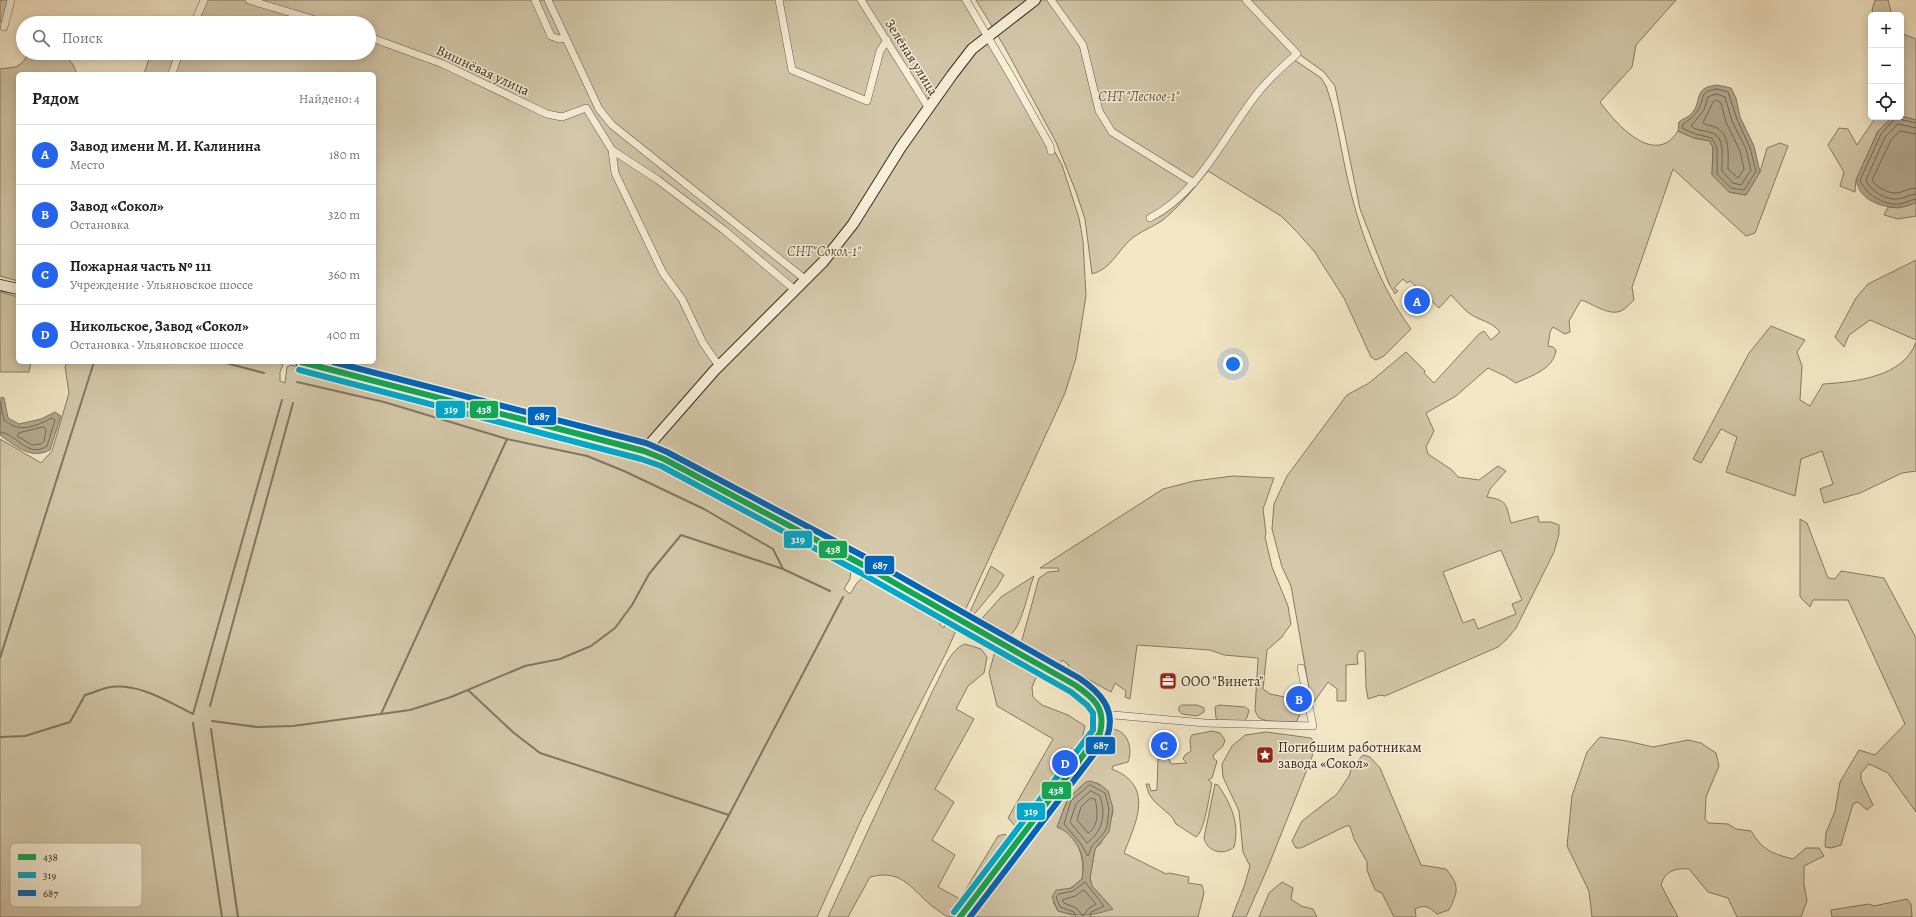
<!DOCTYPE html>
<html lang="ru">
<meta charset="utf-8">
<style>
body{margin:0;font-family:Alegreya,serif;background:#f6f6f6;color:#222}
.controls{position:absolute;right:12px;top:12px;display:grid;overflow:hidden;border-radius:6px;box-shadow:0 2px 10px #0003}
.controls button{width:36px;height:36px;display:grid;place-items:center;padding:0;border:0;border-bottom:1px solid #e0e0e0;background:#fff;color:#222;font:20px sans-serif}
.you{position:absolute;left:1233px;top:364px;width:14px;height:14px;margin:-10px;border:3px solid #fff;border-radius:50%;background:#1a73e8;box-shadow:0 0 0 6px #1a73e833}
.badge{display:grid;place-items:center;width:26px;height:26px;border-radius:50%;background:#2563eb;color:#fff;font-size:13px;font-weight:700}
.pin{position:absolute;translate:-50% -50%;border:2px solid #fff;box-shadow:0 1px 4px #0006}
.list{margin:0;padding:0;list-style:none}
h2{display:flex;justify-content:space-between;align-items:center;height:52px;margin:0;padding:0 16px;font-size:17px}
h2 small{font-size:13px;font-weight:400;color:#767676}
.list li{display:grid;grid-template-columns:26px 1fr auto;gap:12px;align-items:center;box-sizing:border-box;height:60px;padding:0 16px;border-top:1px solid #e0e0e0}
.list b{display:block;font-size:15px;white-space:nowrap}
.list p{margin:0;font-size:13px;white-space:nowrap;color:#767676}
.list em{font-size:13px;font-style:normal;color:#767676}
.icon{flex:none;width:22px;height:22px;fill:none;stroke:currentColor;stroke-width:2;stroke-linecap:round;stroke-linejoin:round}
.map{position:relative;flex:none;width:1916px;height:917px;overflow:hidden}
.search{position:absolute;background:#fff;box-shadow:0 2px 10px #0003;left:16px;top:16px;width:360px;height:44px;display:flex;align-items:center;gap:10px;box-sizing:border-box;padding:0 14px;border-radius:22px;color:#767676;font-size:15px}
.panel{position:absolute;background:#fff;box-shadow:0 2px 10px #0003;left:16px;top:72px;width:360px;height:292px;border-radius:6px}
.map>svg:first-child{display:block}
</style>
<div class="map">
<svg width="1916" height="917" viewBox="0 0 1916 917">
<rect width="100%" height="100%" fill="#f4e7c6"/>
<filter id="stains"><feTurbulence type="fractalNoise" baseFrequency=".005" numOctaves="4"/><feColorMatrix values="0 0 0 0 .2 0 0 0 0 .09 0 0 0 0 .02 0 0 0 .5 -.17"/></filter>
<radialGradient id="worn" r=".72"><stop offset=".6" stop-color="#630" stop-opacity="0"/><stop offset="1" stop-color="#630" stop-opacity=".3"/></radialGradient>
<path fill="#d4c7aa" stroke="#857a66" fill-rule="evenodd" d="M0 0H8L3 22H0Z
M204 0H968L1050 143 1062 165 1079 218 1083 241 1086 296 1076 358 1065 393 963 615 662 447 633 438 547 415 337 362H374V74H144L151 53H369V23H194Z
M976 0H1676L1636 45 1632 67 1600 102C1616 124 1655 168 1678 131L1694 138 1710 141 1713 148 1712 175 1729 192 1746 195 1760 172 1767 148 1780 143 1788 146 1755 233 1746 236 1673 169 1632 287 1634 300C1630 303 1626 309 1621 311 1608 316 1594 304 1581 300L1569 321 1570 332 1565 334 1553 327 1550 332 1548 346 1553 347 1556 350C1554 369 1531 376 1516 383L1505 376 1488 368 1456 396 1426 413 1434 431 1426 447 1428 454 1452 470 1458 477 1479 480 1498 466 1506 471 1490 489 1487 497C1507 500 1506 504 1511 523L1538 516 1539 522H1551L1559 525V534L1554 552 1516 628 1507 639 1498 647 1385 696 1380 695 1368 699 1366 687 1365 653 1363 651H1359L1357 656 1358 664 1346 665V701H1337V689L1328 682 1314 702 1311 700 1291 586 1282 567 1272 529 1274 504 1287 476 1347 395 1369 383 1406 352 1425 371 1424 373 1434 383 1479 334 1484 331 1491 340 1500 332C1490 320 1481 322 1469 313 1462 308 1457 301 1451 295L1439 308 1410 281 1407 283 1403 279 1394 288 1398 291 1395 294 1389 284 1360 209 1335 86 1324 72 1299 54 1293 59 1321 78 1326 86C1336 114 1340 144 1346 172 1358 227 1378 284 1411 329L1384 356 1376 360 1371 357 1344 298 1314 251 1296 231 1281 216 1208 171C1194 188 1181 205 1164 219 1154 227 1140 231 1130 240 1117 252 1111 269 1092 274L1085 219 1076 192 1056 142 1004 46ZM1501 550 1522 600 1512 604 1516 614 1478 629 1474 619 1463 623 1443 572Z
M1875 0H1888L1892 15H1873L1872 10Z
M1901 30 1905 35 1916 39V120L1901 116Z
M29 53C36 53 41 54 48 56 65 61 69 52 77 74H18V281L0 276V69L16 67 23 62Z
M1876 117H1892L1878 131 1856 180 1855 192 1840 186 1844 172 1828 145 1839 128 1848 129 1857 145Z
M1916 202V216L1898 219 1884 215 1888 207 1899 208Z
M1916 260V340L1870 320 1849 335 1844 347 1835 337 1856 298 1868 284Z
M0 292 18 297V362H31L29 372H0Z
M1771 326 1805 340 1797 352 1802 366 1800 400 1810 406 1823 384C1855 382 1904 377 1916 342V471L1902 473 1860 493 1824 503 1820 489 1833 484 1822 451 1801 459 1795 496 1726 472 1737 437 1721 429 1701 463 1693 459 1749 353Z
M67 362H279L283 365 280 372V381L285 383 287 367 291 365 630 450 684 474 782 530 836 556 851 568 850 579 844 589 850 594C857 584 858 576 871 577L939 615 940 625 944 628 946 618 957 624V628L947 651 862 818 817 917H0V439L41 463 52 451 69 393 65 367Z
M1233 476 1274 478 1263 509 1266 533 1265 537 1272 567 1288 606 1291 624 1281 638 1267 650 1263 689 1270 694 1299 700 1304 707 1296 722 1267 721 1259 718 1255 711 1258 658 1224 655 1210 650 1137 645 1130 699 1125 697 1126 691 1115 683 1111 692 1068 668 1069 665 1062 660 1060 664 1056 663 1055 664C1043 658 1022 655 1022 640L1039 578 1048 572 1059 571 1058 568H1040L1163 489 1194 481Z
M1800 519 1807 523 1828 578 1835 579 1841 571 1884 578 1916 638V812L1888 773 1869 764 1861 773V780L1873 805 1867 810 1858 802 1853 804 1841 845 1831 848 1825 847 1826 833 1835 811 1840 782 1859 750 1875 755 1905 724 1848 600H1813L1810 607 1800 597Z
M991 566 1004 575 997 587 971 618 968 616Z
M1034 576C1028 589 1021 636 1005 637 995 637 985 629 976 625L1001 597Z
M965 644 981 649 987 657 984 673 968 686 956 709 974 719 935 789 954 802 932 840 955 855 938 887 960 899 998 836 1005 834 1010 840 952 917C945 917 942 913 936 909 912 892 905 868 870 877L848 917H828L934 688C942 674 949 650 965 644Z
M999 650 1038 673 1032 687 1033 697 1042 705 1068 715 1085 726 1080 747 1071 758 1063 759 1057 766 1058 775 1024 826 1016 827 1008 818 1053 739 997 706 989 673 995 651Z
M1182 705H1197L1204 708V712L1197 716 1182 714 1179 711V707Z
M1219 705 1245 707 1249 710 1247 718 1244 721H1219L1216 718 1215 707Z
M1113 729C1128 731 1133 749 1128 762L1113 766 1112 769C1155 786 1136 822 1124 853L1166 874 1169 873 1189 877 1188 883 1202 885 1204 893 1198 917H969L1109 731ZM1086 782 1098 783 1108 791 1113 812 1110 823 1101 843 1095 849 1090 878 1092 886 1112 908 1072 915 1058 911 1053 902 1082 879C1085 859 1079 835 1057 827 1062 817 1063 806 1070 797 1074 792 1081 787 1086 782Z
M1212 731 1220 733 1225 740 1223 746 1214 754 1213 758 1217 761 1212 778 1208 780 1212 783C1209 795 1205 831 1196 837L1176 824 1172 817 1154 801 1149 794 1146 784H1149L1151 791 1157 790 1158 759H1169L1171 764 1187 763 1183 759 1185 755 1191 751 1190 739 1192 735Z
M1266 732 1311 738 1314 742 1312 757 1268 867 1246 917H1232L1244 887 1250 866 1243 852 1239 811 1223 777 1222 764 1232 746 1245 735Z
M1600 737 1627 741 1653 747 1688 740 1701 743 1716 753 1719 766 1706 797 1705 819 1708 823 1728 824 1736 829 1751 831C1763 850 1770 853 1793 859L1806 848H1819L1824 856 1804 866V885L1807 901 1801 917H1737L1728 898 1708 892 1689 869C1675 868 1665 871 1661 885L1678 917H1592L1589 891 1567 846 1572 796 1587 752Z
M1363 755 1370 757 1380 768 1421 865 1446 869C1460 885 1458 892 1449 910L1437 914C1429 907 1425 904 1415 909L1416 917H1394L1382 893 1375 890 1367 870V862L1354 839 1350 826H1346L1301 848H1296L1292 841 1302 821 1337 794 1349 776 1352 767Z
M1215 784 1218 785C1231 804 1240 824 1234 847 1224 856 1207 852 1204 838Z
M1282 882 1293 888 1291 899 1301 906 1313 909 1317 917H1259L1269 893Z
M1907 899 1911 904 1912 917H1832L1831 910 1869 904 1874 906Z"/>
<path fill="#b3a78e" stroke="#817663" d="M1717 85 1731 88 1736 98 1740 117 1754 146 1760 172 1746 195 1729 192 1712 175 1713 148 1710 141 1694 138 1678 131 1679 122C1682 119 1687 118 1690 115 1704 102 1691 88 1717 85Z
M1901 116 1916 120V202C1901 212 1872 207 1861 192 1859 189 1857 184 1856 180L1878 131 1892 117Z
M1 397 4 398 8 418 19 424 41 419 55 412 61 416 50 450C31 460 15 446 0 435Z
M1091 781 1102 786 1108 791 1113 808 1109 832 1095 849 1090 878 1092 886 1113 909C1092 916 1080 917 1058 911L1052 897 1056 890 1072 888 1082 879C1083 872 1084 863 1082 856 1079 845 1068 830 1057 827L1068 799 1086 782Z"/>
<g fill="none" stroke-linecap="round" stroke-linejoin="round">
<path stroke="#746a58" stroke-width="1" d="M1717 89 1728 92 1737 119 1750 148 1756 171 1744 190 1731 188 1717 174V148L1712 138 1695 134 1682 128 1683 124C1690 119 1695 116 1699 108 1705 96 1700 91 1717 89Z
M1717 94 1725 97 1732 121 1746 149 1751 170 1741 185 1733 183 1722 171C1721 159 1727 135 1709 132 1703 130 1696 131 1691 126L1704 110 1708 97Z
M1716 100 1721 103 1726 122 1740 151 1744 169 1738 178 1728 169C1728 155 1731 134 1715 127 1711 125 1707 126 1703 123L1713 102Z
M1916 123 1895 118 1881 134 1860 180C1866 194 1882 205 1898 204 1904 204 1910 200 1916 199
M1916 128 1898 124 1885 137 1866 180C1870 191 1886 200 1897 199 1904 199 1910 194 1916 194
M1916 134 1900 131 1891 140 1872 180C1876 187 1889 194 1897 193 1904 192 1909 188 1916 188
M0 401 4 420C21 434 35 426 52 418L55 420 47 446C28 459 17 434 0 432
M44 427 46 430 44 441 41 444 32 445 17 436 19 433Z
M1090 785 1105 793 1109 809 1107 827 1104 833 1092 846 1088 856 1081 844 1064 824 1071 801Z
M1091 791 1100 796C1106 815 1103 831 1087 843L1070 822 1076 804Z
M1091 798 1095 799C1098 810 1099 827 1088 833L1077 820 1081 807Z
M1084 890 1096 904 1088 909 1083 916 1076 908 1064 903 1062 900 1075 896Z
M1076 917 1074 912 1060 907 1056 897 1059 894 1073 891 1085 882 1104 906 1091 912 1090 917"/>
<path stroke="#817663" stroke-width="2" d="M222 362 264 373
M297 382 384 402 507 439 587 456 624 471 704 509 773 549 783 569
M0 658 94 362
M468 690 514 733 540 753 729 815
M210 706 293 403
M381 714 507 439
M212 721 257 727 293 726 410 710 451 697 525 666 560 659 591 646 615 628 632 605 649 574 681 535 783 569 830 591
M193 723 222 917
M211 729 238 917
M0 737 25 736 70 722 85 695C92 693 99 690 106 688 136 681 167 701 193 714L282 400
M674 917 729 815 843 597"/>
<defs>
<path id="street" d="M249 0 325 23
M535 0 551 36 559 39 566 38
M548 0 599 109 612 125 806 280
M779 0 792 70 867 101 880 51 887 40
M861 0 928 107
M966 0 1012 78 1050 146 1051 151
M1051 0 1083 45 1099 111 1112 132 1194 183
M194 23 204 0
M4 27 11 0
M369 37 443 64 547 114 562 117 586 108 612 150 615 173 663 273 682 299 703 343 719 366
M172 74 179 53
M612 150 658 180 724 230 795 290
M1150 218C1201 192 1225 133 1260 90 1271 77 1284 65 1297 54L1246 0
M1102 714 1205 723 1313 726 1301 668"/>
<path id="secondary" d="M0 285 18 289
M301 362 644 451 664 459 863 565 1075 685C1094 698 1108 709 1100 733L960 917
M644 451 714 371 823 262 853 224 901 147 952 75 972 49 1035 0"/>
</defs>
<use href="#street" stroke="#665b4b" stroke-width="8"/>
<use href="#secondary" stroke="#362c22" stroke-width="12"/>
<use href="#street" stroke="#f8efda" stroke-width="7"/>
<use href="#secondary" stroke="#f8efda" stroke-width="10"/>
<defs>
<path id="bus-1" d="M301 362 644 451 664 459 863 565 1075 685C1094 698 1106 708 1100 733L960 917"/>
<path id="bus-2" d="M299 370 641 459 661 466 859 572 1071 692 1087 705 1093 713V730L954 912"/>
<path id="bus-3" d="M333 362 646 443 667 452 867 558 1079 678C1100 692 1117 710 1107 737L970 917"/>
</defs>
<use href="#bus-1" stroke="#f8efda" stroke-width="9"/>
<use href="#bus-2" stroke="#f8efda" stroke-width="9"/>
<use href="#bus-3" stroke="#f8efda" stroke-width="9"/>
<use href="#bus-1" stroke="#10a855" stroke-width="6"/>
<use href="#bus-2" stroke="#00a9ce" stroke-width="6"/>
<use href="#bus-3" stroke="#0065bd" stroke-width="6"/>
</g>
<defs>
<symbol id="office-square" viewBox="-11 -11 22 22"><rect x="-9" y="-9" width="18" height="18" rx="4" fill="#8f2418" stroke="#f8efda"/><path d="M-6-3h4V-5.5h4V-3h4V5H-6ZM-1-4.5V-3h2v-1.5ZM-6 0V1H6V0Z" fill="#fff"/></symbol>
<symbol id="sight-square" viewBox="-11 -11 22 22"><rect x="-9" y="-9" width="18" height="18" rx="4" fill="#8f2418" stroke="#f8efda"/><path d="M0-6L1.8-2.2L6-1.7L2.9 1.2L3.7 5.4L0 3.3L-3.7 5.4L-2.9 1.2L-6-1.7L-1.8-2.2Z" fill="#fff"/></symbol>
</defs>
<g fill-rule="evenodd">
<use href="#office-square" x="1158" y="671" width="20" height="20"/>
<use href="#sight-square" x="1255" y="745" width="20" height="20"/>
</g>
<g text-anchor="middle" stroke-width="3" stroke-linejoin="round" paint-order="stroke">
<g font-size="14" fill="#362c22" stroke="#f8efda">
<text transform="translate(912 57) rotate(58)" y="5">Зелёная улица</text>
<text transform="translate(483 70) rotate(25)" y="5">Вишнёвая улица</text>
</g>
<g font-size="14" font-style="italic" fill="#5e5344" stroke="#f8efda">
<text x="1139" y="101">СНТ "Лесное-1"</text>
<text x="824" y="256">СНТ"Сокол-1"</text>
</g>
<g font-size="14" fill="#362c22" stroke="#f8efda" text-anchor="start">
<text x="1181" y="686">ООО "Винета"</text>
<text x="1278" y="752">Погибшим работникам<tspan x="1278" dy="16">завода «Сокол»</tspan></text>
</g>
</g>
<rect x="10" y="843" width="132" height="64" rx="6" fill="#f8efda" stroke="#beb4a3" stroke-width="1"/>
<rect x="18" y="854" width="18" height="6" fill="#10a855"/>
<rect x="18" y="872" width="18" height="6" fill="#00a9ce"/>
<rect x="18" y="890" width="18" height="6" fill="#0065bd"/>
<g font-size="11" fill="#362c22">
<text x="43" y="861">438</text>
<text x="43" y="879">319</text>
<text x="43" y="897">687</text>
</g>
<g stroke="#f8efda" stroke-width="1.5">
<rect x="435" y="400" width="31" height="19" rx="4" fill="#00a9ce"/>
<rect x="469" y="400" width="30" height="19" rx="4" fill="#10a855"/>
<rect x="527" y="406" width="30" height="20" rx="4" fill="#0065bd"/>
<rect x="783" y="530" width="30" height="19" rx="4" fill="#00a9ce"/>
<rect x="818" y="540" width="30" height="19" rx="4" fill="#10a855"/>
<rect x="864" y="555" width="31" height="20" rx="4" fill="#0065bd"/>
<rect x="1085" y="736" width="31" height="19" rx="4" fill="#0065bd"/>
<rect x="1041" y="781" width="31" height="19" rx="4" fill="#10a855"/>
<rect x="1016" y="802" width="30" height="19" rx="4" fill="#00a9ce"/>
</g>
<g font-size="11" text-anchor="middle" font-weight="bold" fill="#fff">
<text x="451" y="413">319</text>
<text x="484" y="413">438</text>
<text x="542" y="420">687</text>
<text x="798" y="543">319</text>
<text x="833" y="553">438</text>
<text x="880" y="569">687</text>
<text x="1101" y="749">687</text>
<text x="1056" y="794">438</text>
<text x="1031" y="815">319</text>
</g>
<rect width="100%" height="100%" filter="url(#stains)"/>
<rect width="100%" height="100%" fill="url(#worn)"/>
</svg>
<div class="controls">
<button>+</button>
<button>−</button>
<button><svg class="icon" aria-label="locate" viewBox="0 0 24 24"><circle cx="12" cy="12" r="6"/><path d="M12 2v4M12 18v4M2 12h4M18 12h4"/></svg></button>
</div>
<div class="you"></div>
<div class="pin badge" style="left:1417px;top:301px">A</div>
<div class="pin badge" style="left:1299px;top:699px">B</div>
<div class="pin badge" style="left:1164px;top:745px">C</div>
<div class="pin badge" style="left:1065px;top:763px">D</div>
<div class="search"><svg class="icon" aria-label="search" viewBox="0 0 24 24"><circle cx="10" cy="10" r="6"/><path d="M15 15l6 6"/></svg>Поиск</div>
<section class="panel">
<h2>Рядом<small>Найдено: 4</small></h2>
<ul class="list">
<li><span class="badge">A</span><div><b>Завод имени М. И. Калинина</b><p>Место</p></div><em>180 m</em></li>
<li><span class="badge">B</span><div><b>Завод «Сокол»</b><p>Остановка</p></div><em>320 m</em></li>
<li><span class="badge">C</span><div><b>Пожарная часть № 111</b><p>Учреждение · Ульяновское шоссе</p></div><em>360 m</em></li>
<li><span class="badge">D</span><div><b>Никольское, Завод «Сокол»</b><p>Остановка · Ульяновское шоссе</p></div><em>400 m</em></li>
</ul>
</section>
</div>
